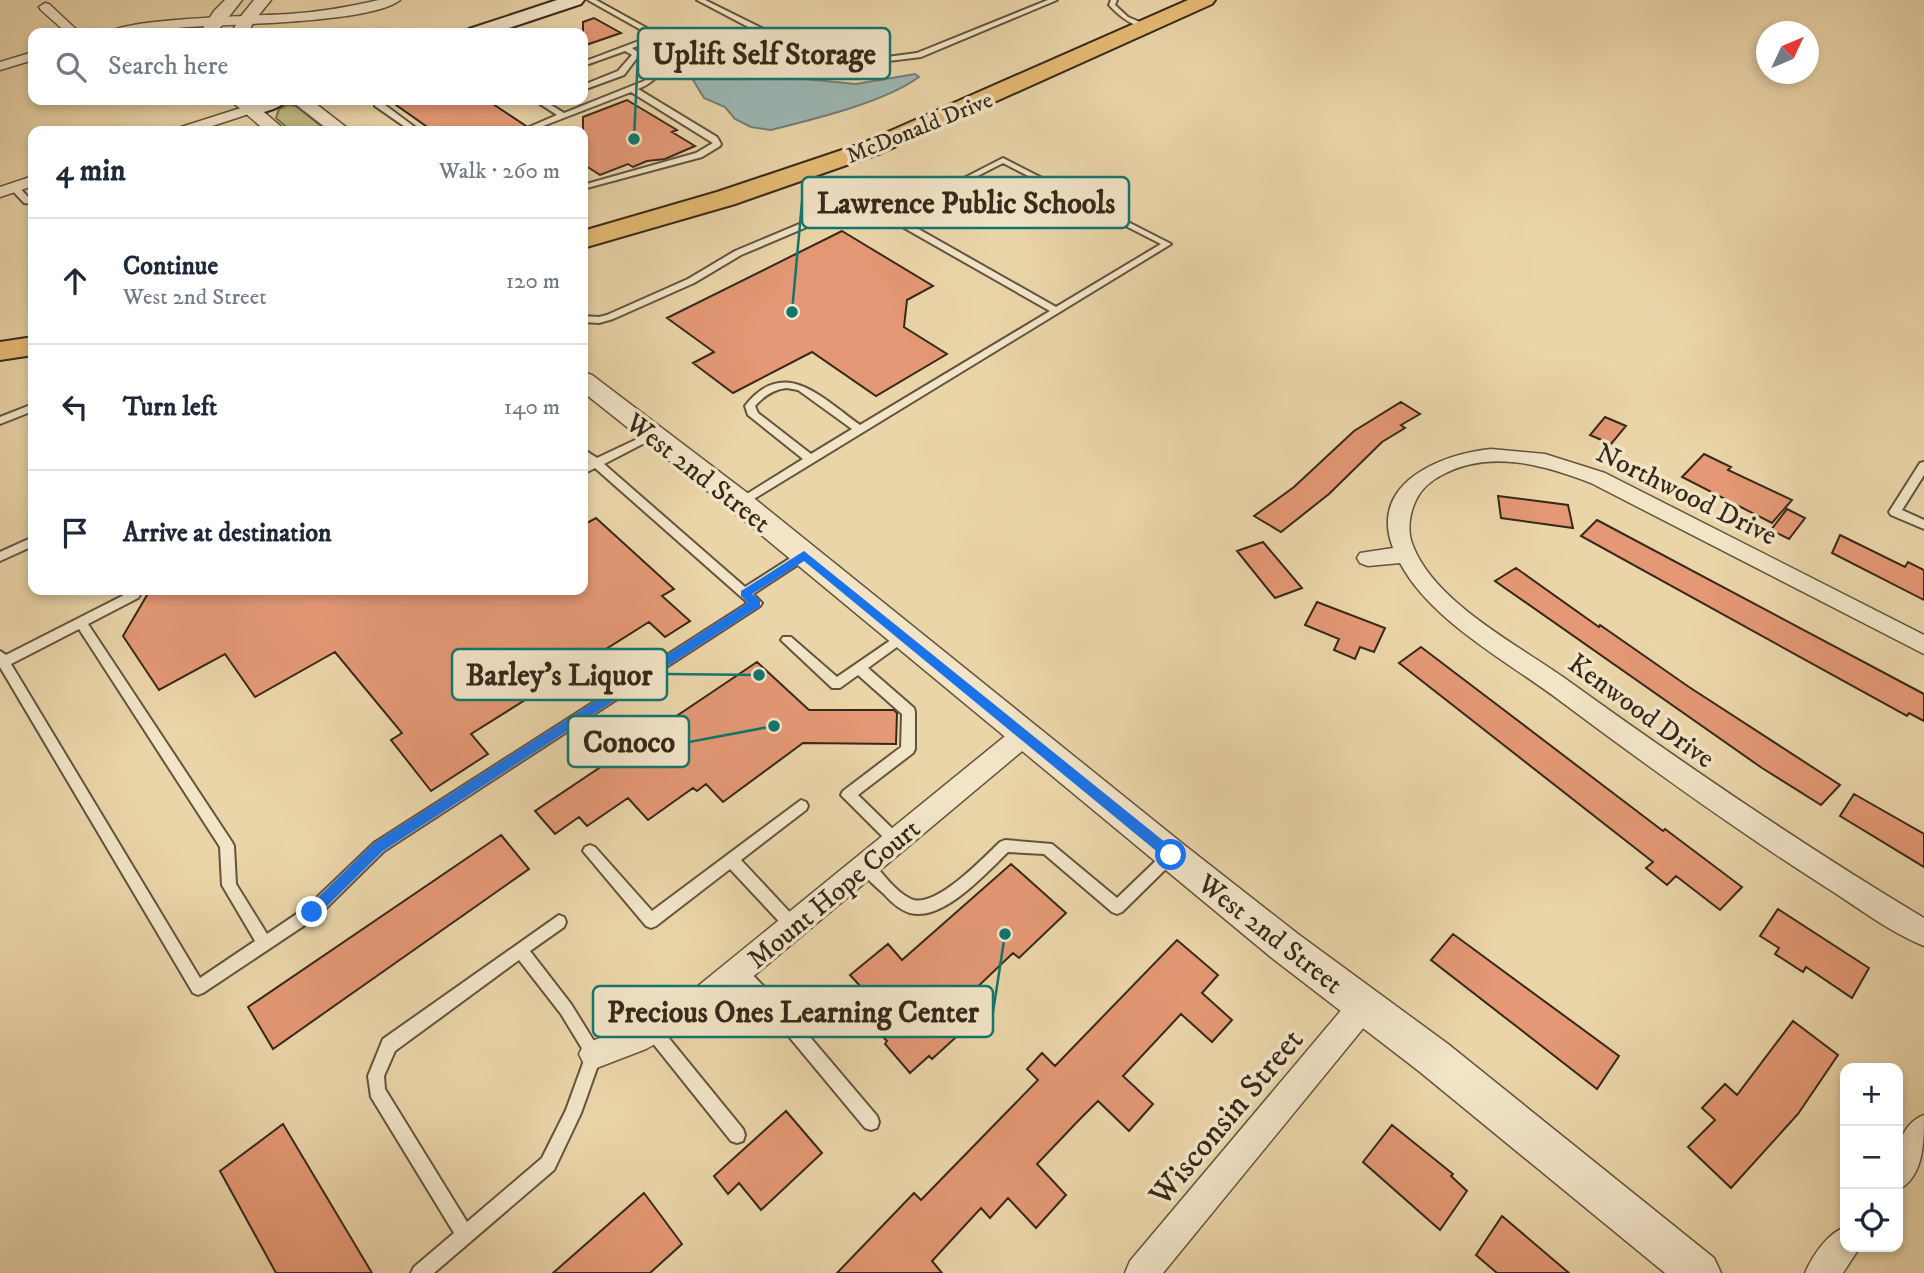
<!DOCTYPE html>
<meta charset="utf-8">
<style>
body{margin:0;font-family:"IM FELL DW Pica",serif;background:#f6f6f7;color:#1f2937}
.controls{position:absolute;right:21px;bottom:21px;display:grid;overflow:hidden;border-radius:14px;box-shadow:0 4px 10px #0003}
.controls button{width:63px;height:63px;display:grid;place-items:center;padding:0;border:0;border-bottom:2px solid #e0e1e3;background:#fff;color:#1f2937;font:35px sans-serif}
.compass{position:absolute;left:1756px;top:21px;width:63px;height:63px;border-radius:50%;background:#fff;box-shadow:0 4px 10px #0003;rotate:46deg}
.stop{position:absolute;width:21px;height:21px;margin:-16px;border:5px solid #1a73e8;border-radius:50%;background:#fff}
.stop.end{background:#1a73e8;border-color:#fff;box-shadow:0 2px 7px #0008}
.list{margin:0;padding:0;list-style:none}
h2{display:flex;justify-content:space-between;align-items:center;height:91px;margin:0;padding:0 28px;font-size:30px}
h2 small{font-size:23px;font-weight:400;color:#747a83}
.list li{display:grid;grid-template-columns:46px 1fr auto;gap:21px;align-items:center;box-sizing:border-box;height:126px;padding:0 28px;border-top:2px solid #e0e1e3}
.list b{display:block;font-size:26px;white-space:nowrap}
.list p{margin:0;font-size:23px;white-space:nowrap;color:#747a83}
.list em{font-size:23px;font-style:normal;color:#747a83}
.icon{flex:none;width:38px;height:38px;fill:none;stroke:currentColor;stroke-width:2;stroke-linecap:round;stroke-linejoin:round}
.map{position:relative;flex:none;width:1924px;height:1273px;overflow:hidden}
.search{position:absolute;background:#fff;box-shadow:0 4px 10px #0003;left:28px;top:28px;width:560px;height:77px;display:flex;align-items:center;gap:18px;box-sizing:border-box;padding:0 24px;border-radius:14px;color:#747a83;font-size:26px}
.panel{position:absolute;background:#fff;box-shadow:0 4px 10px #0003;left:28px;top:126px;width:560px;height:469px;border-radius:14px}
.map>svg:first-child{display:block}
</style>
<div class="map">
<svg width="1924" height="1273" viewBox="0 0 1924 1273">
<rect width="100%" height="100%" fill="#ead5a9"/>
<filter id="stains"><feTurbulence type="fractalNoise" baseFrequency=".00286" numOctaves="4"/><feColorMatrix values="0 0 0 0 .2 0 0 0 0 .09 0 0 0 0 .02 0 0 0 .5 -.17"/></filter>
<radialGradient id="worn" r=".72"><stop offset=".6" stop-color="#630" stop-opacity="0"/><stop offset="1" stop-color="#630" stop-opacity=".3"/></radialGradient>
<path fill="#bfbb83" stroke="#7c724e" stroke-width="2" d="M288 105 296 106 327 131H291L276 118 279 109Z"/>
<path fill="#9bb6b3" stroke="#737d76" stroke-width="2" d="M710 64 728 67 738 64 784 77 856 84 915 74 919 77C883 103 814 119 771 130L751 127 735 119 725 107 704 98 693 80 708 72Z"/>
<path fill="#e49875" stroke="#38281a" stroke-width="2" d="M594 18 621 33 583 46V22Z
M389 100H487L526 126 518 131H433Z
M627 100 677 130 672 132 695 146 665 159 647 161 633 167 628 164 600 175 583 164V117Z
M842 231 933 286 907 300 904 327 947 354 876 396 812 352 733 393 693 363 714 352 667 318Z
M1401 402 1420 414 1401 425 1405 428 1382 442 1329 494 1281 532 1254 516 1294 487 1354 431Z
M1605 417 1626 426 1611 444 1590 435Z
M1704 454 1731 467 1728 470 1792 500 1772 523 1682 477Z
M1498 496 1568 505 1573 528 1501 518Z
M1787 509 1805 518 1789 539 1771 530Z
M596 518 674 589 662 596 690 621 665 637 649 622 471 734 488 754 431 791 391 740 402 733 335 652 255 697 225 654 159 690 123 636 150 590H583V525Z
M1597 520 1924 694V721L1909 713 1907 716 1581 536Z
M1840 535 1905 567 1908 562 1924 570V600L1832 553Z
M1263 542 1302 588 1275 598 1237 551Z
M1516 568 1599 627 1600 625 1689 687 1840 785 1821 805 1762 768 1495 581Z
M1317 602 1385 628 1374 652 1360 647 1355 659 1334 650 1339 639 1305 625Z
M1421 647 1663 831 1665 829 1742 887 1720 910 1676 876 1667 885 1646 868 1653 862 1399 663Z
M757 662 809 710H894L897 713 896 744 803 743 723 802 706 784 697 791 693 788 648 820 628 798 587 826 579 817 555 834 535 811Z
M1854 794 1924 834V867L1840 816Z
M501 835 529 869 273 1049 248 1007Z
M1011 864 1066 913 1019 958 1013 953 951 1012 966 1028 932 1059 929 1056 910 1073 885 1044 887 1041 880 1034 888 1027 856 993 862 988 850 975 888 944 902 960Z
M1778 909 1869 968 1852 998 1806 967 1803 972 1775 954 1779 948 1760 936Z
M1453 934 1619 1056 1597 1089 1431 960Z
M1177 940 1218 975 1202 993 1232 1020 1212 1042 1181 1014 1123 1076 1153 1104 1129 1131 1098 1101 1079 1120 1037 1164 1066 1195 1036 1228 1008 1198 990 1218 981 1208 932 1261 942 1273H837L914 1193 921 1200 1038 1080 1027 1069 1042 1053 1055 1066Z
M1793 1021 1838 1055 1798 1114 1731 1188 1688 1147 1715 1120 1702 1108 1725 1084 1737 1095Z
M786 1111 822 1153 761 1210 739 1183 728 1194 714 1176Z
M283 1124 372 1273H276L220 1171Z
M1392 1125 1453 1174 1451 1176 1467 1191 1440 1230 1363 1162Z
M644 1193 682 1244 650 1273H553Z
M1502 1216 1569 1273H1497L1476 1255Z"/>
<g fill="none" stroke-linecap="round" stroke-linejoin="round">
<defs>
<path id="service" d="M588 0H596L672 42 677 50C665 67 657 82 638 89L717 137 721 144 720 146 702 157 583 189V185L696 153 713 143 631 92 530 131H520L557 115 534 100H543L564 113 644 81 653 73 669 50 667 44 657 39 632 48 640 54 624 75 583 90V85L618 71 632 55 625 51 583 66V62L652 36Z
M697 0H705L806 50 826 56 872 59 917 53 1048 0H1057L921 57 872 63 826 60 800 54Z
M1111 0H1117L1115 5 1128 17 1149 26V28C1133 27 1120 17 1109 5Z
M375 102H381L420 131H411L375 106Z
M1003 158 1171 244 744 505H736L734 502 803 459 748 415 745 406C784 355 823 399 860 425L1050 311 899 225 896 217 846 213H840L741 255 694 283 613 319 599 323 583 322V316L599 317 607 315 688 279 735 251 835 209 853 208 898 212ZM1003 163 1161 244 1056 307 906 222 904 215 911 210ZM787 388 798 390 852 429 811 454 758 413 755 406C764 396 774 389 787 388Z
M11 185H17L30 199 33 200V204L24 203 11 189Z
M33 404V411L0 424V417Z
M652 432 657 435 656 437 604 464 745 587 800 552H808L810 555 808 558 753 594 762 603 760 606 384 851 317 917 203 993 198 995 193 993 0 667V651L6 655 130 592H138L140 595 138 598 88 624 232 842 234 846 236 884 267 934 307 907 374 843 748 603 595 468 583 474V466L589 463 583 458V449L597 458ZM79 629 220 847 222 885 255 941 200 978 11 664Z
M1924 462V475L1902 510 1924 520V529L1891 515 1889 512 1920 463Z
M33 537V546L0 561V552Z
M904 631 908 633 910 636 908 639 868 668 914 708 915 712V749L913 753 858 795 901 837 903 841 901 845 896 847 891 845 841 795 843 791 901 747 902 714 858 675 840 688H832L781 640 783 637H791L837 677Z
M801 800 806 802 808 806 806 810 741 860 798 921 800 926 798 931 793 933 788 931 730 869 656 926 651 928 646 926 583 851 585 847 590 845 595 847 652 911Z
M1005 840 1052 844 1117 898 1166 851 1171 849 1176 851 1178 855 1176 859 1122 912 1117 914 1112 912 1044 854 1008 852C986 873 943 922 910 913 900 910 891 902 884 894 875 886 864 877 859 866L861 861 866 860 871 861C883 873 895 892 911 899 935 910 984 857 1000 842Z
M559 915 564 917 566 922 564 927 530 951 571 1004 602 1054 581 1113 554 1170 434 1273H411L414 1267 454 1233 371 1097 368 1076 383 1039ZM519 960 561 1014 586 1055 566 1110 542 1158 467 1222 385 1089 384 1076 395 1051Z
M739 964 744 966 793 1017 877 1116 879 1122 877 1128 871 1130 865 1128 781 1027 734 976 731 971 734 966Z
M653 1023 659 1026 743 1129 745 1135 743 1141 737 1143 731 1141 647 1036 645 1031 647 1026Z"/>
<path id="minor" d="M379 0H400C372 23 230 24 188 27 161 29 134 34 108 33 126 18 257 16 289 14 319 12 349 7 379 0Z
M45 3 49 4 80 33H67L41 10 39 7Z
M33 52V60L0 70V62Z
M250 105 257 109 255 112 197 131H176L178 128Z
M33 176V186L0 197V187Z
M1491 449 1545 454 1605 473 1924 635V654L1591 483C1544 465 1490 449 1442 475 1432 480 1421 489 1416 500 1409 514 1407 532 1413 546 1435 602 1516 644 1563 677 1681 762 1799 843 1924 918V946C1889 932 1856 906 1824 886 1733 828 1646 765 1559 700 1507 661 1431 621 1400 563L1368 566 1360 563 1357 558 1360 553 1393 548C1368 483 1441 454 1491 449Z
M1024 725 1033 728 1036 735 1033 742 707 1015 646 1049 594 1069 584 1064 579 1054 584 1044 629 1027 687 995 1015 728Z
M1364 991 1374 995 1378 1005 1374 1015 1163 1273H1125L1130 1261 1354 995Z
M1924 1115C1924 1142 1924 1177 1898 1190 1897 1162 1894 1127 1924 1115Z
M1845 1227V1247H1860L1843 1273H1805C1813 1255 1827 1234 1845 1227Z"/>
<path id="tertiary" d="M225 0H242L216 33H200L214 11Z
M254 0H271L254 21 248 33H232L238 20Z
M230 100H250L286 131H266Z
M290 100H311L351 131H330Z
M583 372 592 375 750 495 1183 844 1298 934 1448 1044 1714 1258 1721 1273H1665L1420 1072 1272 958 730 509 583 392Z"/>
<path id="secondary" d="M557 0H584L581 4 494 33H467L469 29Z
M257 100H287C279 110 255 116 243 113L240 109 243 105Z"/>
<path id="trunk" d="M1188 0H1215L1212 4 881 153 735 204 583 248V231L717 192 863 143Z
M33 337V355L0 360V342Z"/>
</defs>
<use href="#service" stroke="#64533e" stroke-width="4"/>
<use href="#minor" stroke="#64533e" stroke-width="3"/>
<use href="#tertiary" stroke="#64533e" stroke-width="3"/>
<use href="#secondary" stroke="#38281a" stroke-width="4"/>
<use href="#trunk" stroke="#38281a" stroke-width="4"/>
<use href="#service" fill="#f1e4c7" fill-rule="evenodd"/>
<use href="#minor" fill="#f1e4c7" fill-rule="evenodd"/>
<use href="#tertiary" fill="#f1e4c7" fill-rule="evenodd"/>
<use href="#secondary" fill="#f1e4c7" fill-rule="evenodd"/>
<use href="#trunk" fill="#e5ba74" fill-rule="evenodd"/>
</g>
<path fill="#1a73e8" d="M804 551 1176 851V859H1166L804 561 752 594 760 600V606L383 851 317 916H308V907L374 843 748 603 741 596V591Z"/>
<g text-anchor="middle" stroke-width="7" stroke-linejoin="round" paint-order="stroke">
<g font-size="23" fill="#38281a" stroke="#f1e4c7">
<text transform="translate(919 127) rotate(-22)" y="8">McDonald Drive</text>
</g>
<g font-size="28" fill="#38281a" stroke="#f1e4c7">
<text transform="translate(699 472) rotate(38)" y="10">West 2nd Street</text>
<text transform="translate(1687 493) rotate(26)" y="10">Northwood Drive</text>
<text transform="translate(1642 710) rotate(36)" y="10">Kenwood Drive</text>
<text transform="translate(833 893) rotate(-40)" y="10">Mount Hope Court</text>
<text transform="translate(1271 933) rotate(38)" y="10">West 2nd Street</text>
</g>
<g font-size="33" fill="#38281a" stroke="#f1e4c7">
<text transform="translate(1225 1116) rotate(-50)" y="12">Wisconsin Street</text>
</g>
</g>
<path fill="none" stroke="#0f766e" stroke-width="2.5" d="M634 139L638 54M792 312L802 202M759 675L667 674M774 726L689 742M1005 934L993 1012"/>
<g fill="#0f766e" stroke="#f1e4c7" stroke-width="2.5">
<circle cx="634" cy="139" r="7"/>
<circle cx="792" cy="312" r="7"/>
<circle cx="759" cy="675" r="7"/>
<circle cx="774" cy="726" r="7"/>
<circle cx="1005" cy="934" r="7"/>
</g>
<g fill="#f1e4c7" stroke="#0f766e" stroke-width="2.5">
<rect x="638" y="28" width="252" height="51" rx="7"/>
<rect x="802" y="177" width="327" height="51" rx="7"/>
<rect x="452" y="649" width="215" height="51" rx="7"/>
<rect x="568" y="716" width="121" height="51" rx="7"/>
<rect x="593" y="986" width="400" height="51" rx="7"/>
</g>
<g font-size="30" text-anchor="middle" font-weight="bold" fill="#38281a">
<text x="764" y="64">Uplift Self Storage</text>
<text x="966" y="213">Lawrence Public Schools</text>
<text x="559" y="685">Barley's Liquor</text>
<text x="629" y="752">Conoco</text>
<text x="793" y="1022">Precious Ones Learning Center</text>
</g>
<rect width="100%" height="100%" filter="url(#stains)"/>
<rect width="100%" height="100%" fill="url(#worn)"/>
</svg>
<div class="controls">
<button>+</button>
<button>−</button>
<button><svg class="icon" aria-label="locate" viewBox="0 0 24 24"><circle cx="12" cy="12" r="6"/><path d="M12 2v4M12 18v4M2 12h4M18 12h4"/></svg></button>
</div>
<svg class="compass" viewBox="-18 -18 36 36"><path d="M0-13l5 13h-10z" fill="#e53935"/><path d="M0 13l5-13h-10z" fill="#747a83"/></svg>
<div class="stop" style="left:1171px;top:855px"></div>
<div class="stop end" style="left:312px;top:912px"></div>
<div class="search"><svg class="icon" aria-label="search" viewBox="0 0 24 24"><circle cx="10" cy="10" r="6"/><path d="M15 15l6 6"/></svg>Search here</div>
<section class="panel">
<h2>4 min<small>Walk · 260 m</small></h2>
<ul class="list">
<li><svg class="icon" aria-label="ahead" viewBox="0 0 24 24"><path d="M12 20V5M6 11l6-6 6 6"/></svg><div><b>Continue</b><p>West 2nd Street</p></div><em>120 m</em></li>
<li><svg class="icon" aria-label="left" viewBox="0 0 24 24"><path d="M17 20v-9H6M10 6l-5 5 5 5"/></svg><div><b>Turn left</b></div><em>140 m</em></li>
<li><svg class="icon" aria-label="arrive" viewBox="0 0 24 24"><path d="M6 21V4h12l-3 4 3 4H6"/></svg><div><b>Arrive at destination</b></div></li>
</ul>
</section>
</div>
